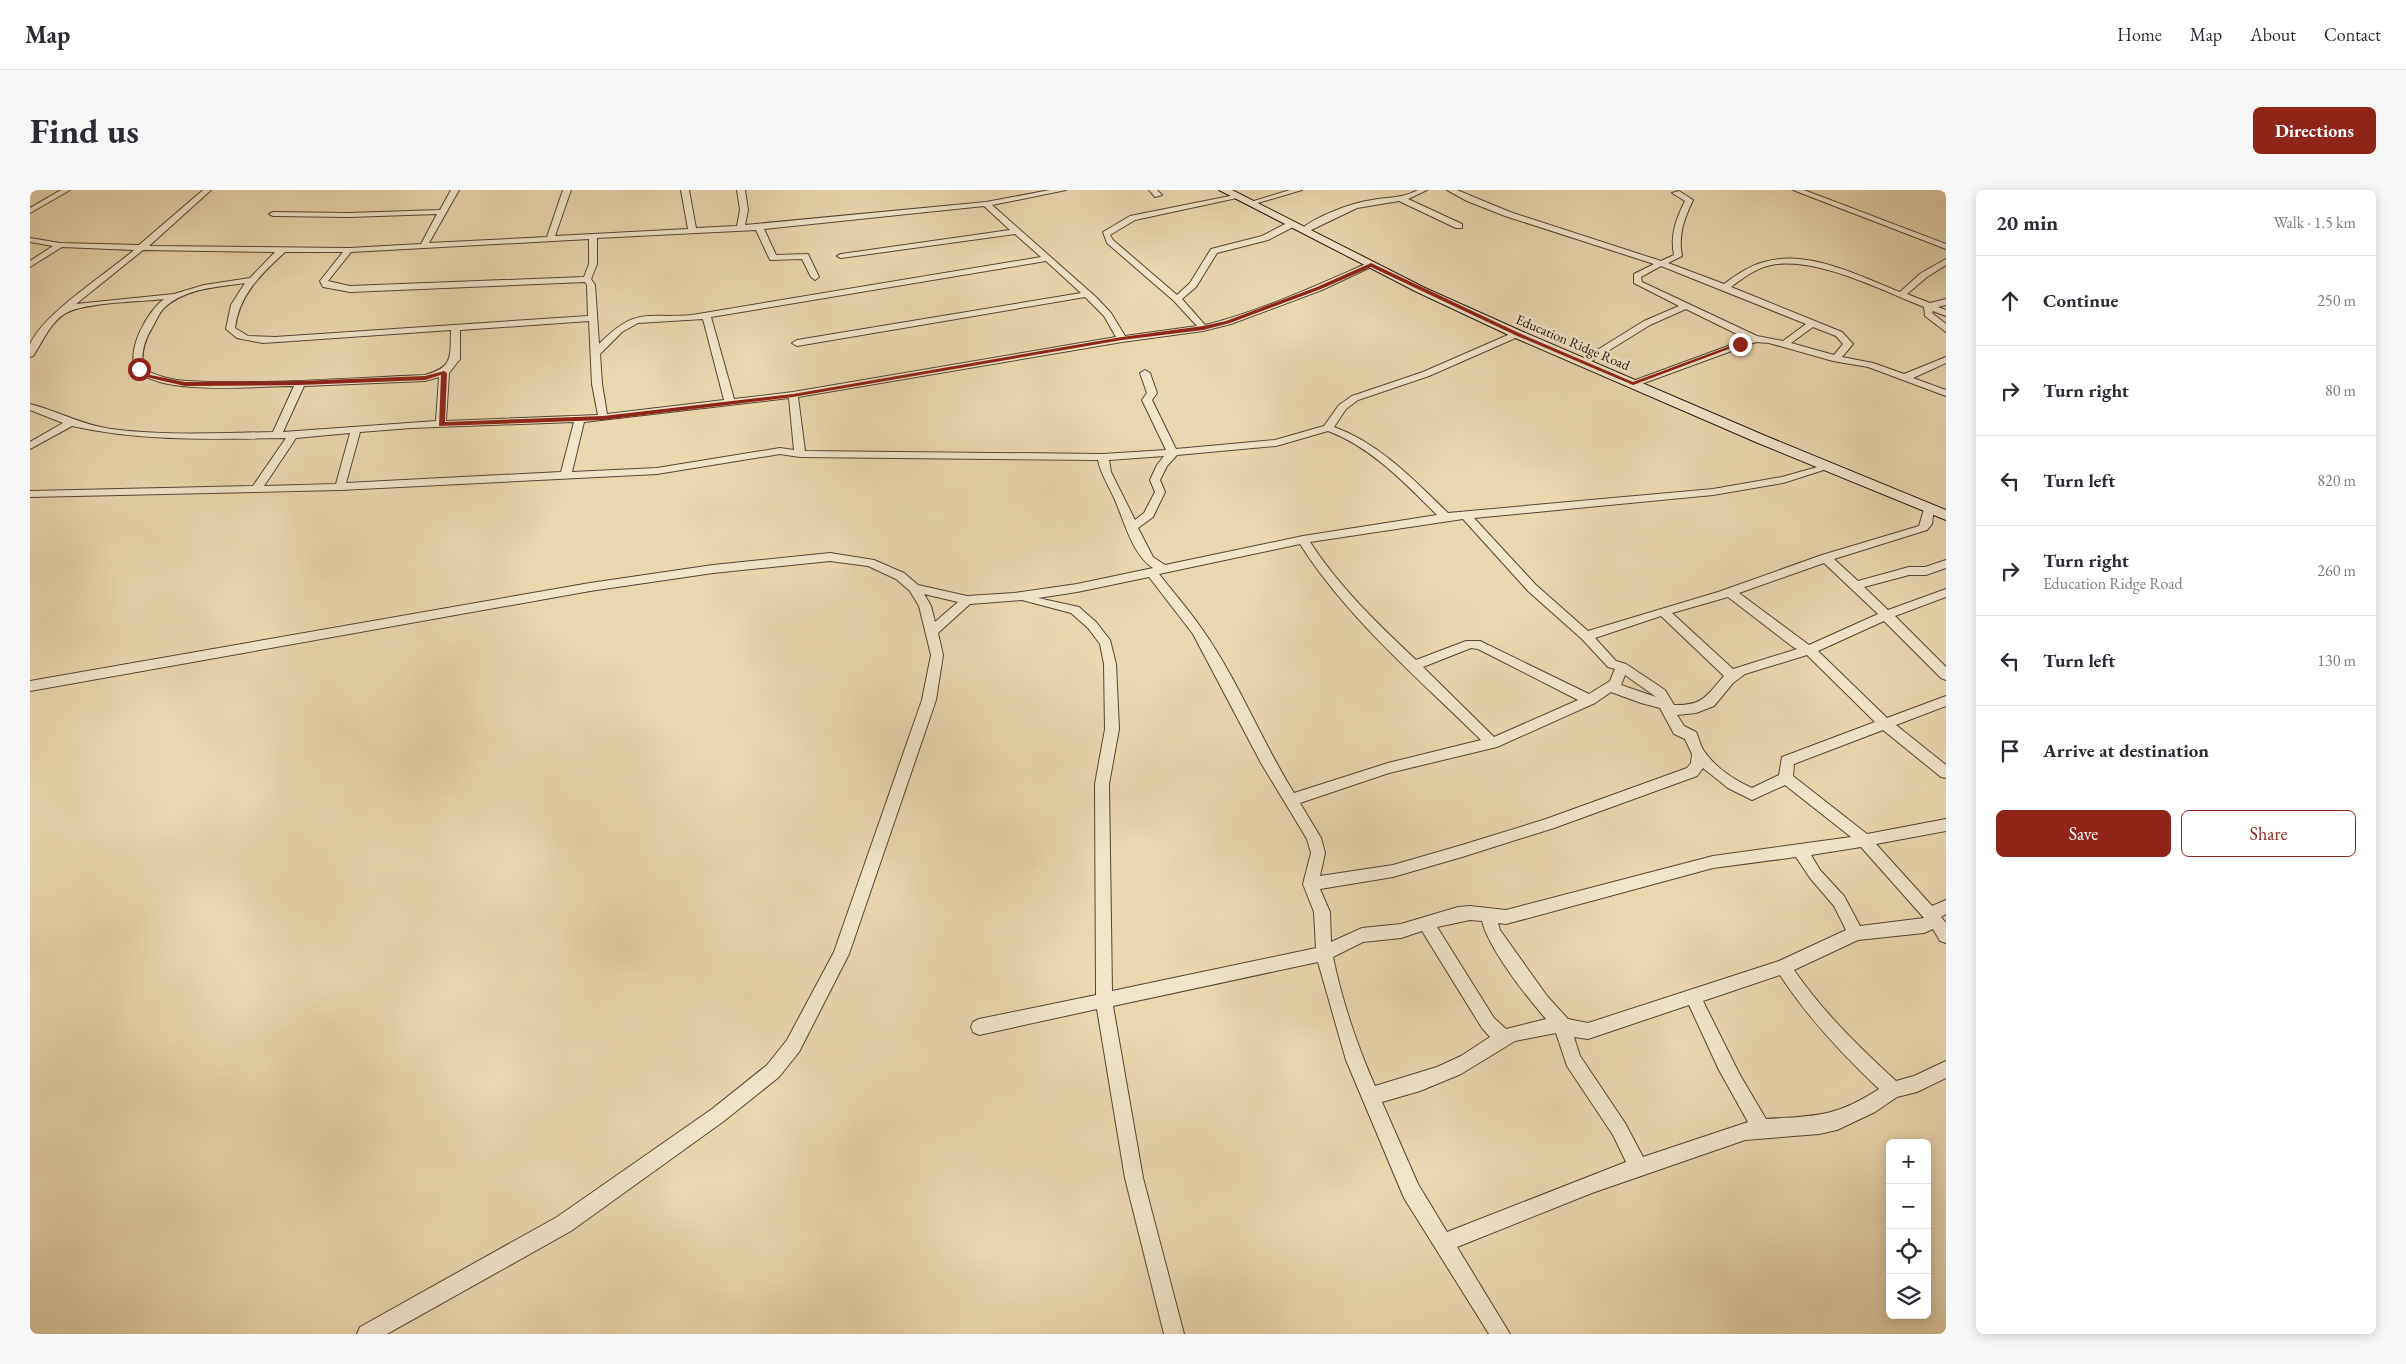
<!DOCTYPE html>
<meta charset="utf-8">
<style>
body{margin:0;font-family:"EB Garamond",serif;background:#f7f7f7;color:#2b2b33}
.controls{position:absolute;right:15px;bottom:15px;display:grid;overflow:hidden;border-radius:8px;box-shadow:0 2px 12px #0003}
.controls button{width:45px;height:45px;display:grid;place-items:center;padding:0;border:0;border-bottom:1px solid #e1e1e2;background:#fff;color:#2b2b33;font:25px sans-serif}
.stop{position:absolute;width:15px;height:15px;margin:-11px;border:4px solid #8f2418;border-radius:50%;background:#fff}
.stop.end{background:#8f2418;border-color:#fff;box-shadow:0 1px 5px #0008}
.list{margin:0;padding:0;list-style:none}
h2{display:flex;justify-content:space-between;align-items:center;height:65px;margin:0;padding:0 20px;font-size:21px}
h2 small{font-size:16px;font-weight:400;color:#7c7c81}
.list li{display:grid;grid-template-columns:32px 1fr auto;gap:15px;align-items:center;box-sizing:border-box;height:90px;padding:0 20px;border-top:1px solid #e1e1e2}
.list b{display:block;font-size:19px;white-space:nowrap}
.list p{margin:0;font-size:16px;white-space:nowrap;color:#7c7c81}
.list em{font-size:16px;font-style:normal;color:#7c7c81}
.actions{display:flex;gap:10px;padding:15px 20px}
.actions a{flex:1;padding:11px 0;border:1px solid #8f2418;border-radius:8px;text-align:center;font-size:18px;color:#8f2418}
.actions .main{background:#8f2418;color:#fff}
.icon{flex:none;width:28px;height:28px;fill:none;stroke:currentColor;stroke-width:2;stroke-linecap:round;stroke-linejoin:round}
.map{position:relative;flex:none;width:1916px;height:1144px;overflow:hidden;border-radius:8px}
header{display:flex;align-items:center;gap:30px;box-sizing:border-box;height:70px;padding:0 25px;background:#fff;border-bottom:1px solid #e1e1e2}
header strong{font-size:24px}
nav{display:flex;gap:28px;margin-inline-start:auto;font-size:18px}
.intro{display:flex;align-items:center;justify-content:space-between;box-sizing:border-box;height:120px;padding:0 30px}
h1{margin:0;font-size:35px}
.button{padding:12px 22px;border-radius:8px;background:#8f2418;color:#fff;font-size:18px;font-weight:700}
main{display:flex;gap:30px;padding:0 30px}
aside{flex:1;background:#fff;border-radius:8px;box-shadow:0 2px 12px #0003}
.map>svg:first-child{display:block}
</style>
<header>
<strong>Map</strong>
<nav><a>Home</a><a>Map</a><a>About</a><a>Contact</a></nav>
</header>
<div class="intro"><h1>Find us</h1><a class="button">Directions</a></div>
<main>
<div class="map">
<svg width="1916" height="1144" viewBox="0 0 1916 1144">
<rect width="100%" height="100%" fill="#ead8b0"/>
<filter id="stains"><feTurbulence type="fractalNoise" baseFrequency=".004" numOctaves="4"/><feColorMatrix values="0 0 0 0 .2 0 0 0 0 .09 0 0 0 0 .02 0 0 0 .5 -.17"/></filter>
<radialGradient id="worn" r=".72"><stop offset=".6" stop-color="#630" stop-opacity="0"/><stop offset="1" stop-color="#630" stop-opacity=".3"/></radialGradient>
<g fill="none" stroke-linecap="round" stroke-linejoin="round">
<defs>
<path id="minor" d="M31 0H40L0 23V18Z
M173 0H181L119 56 319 58 391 54 407 24 319 27 243 26 239 24 243 22 319 23 410 20 421 0H429L399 53 517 47 533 0H541L525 46 658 39 651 0H659L666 38 707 36 710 20 707 0H715L718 20 715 35 956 12 1020 0H1036L962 15 1067 108 1081 123 1095 146 1167 136 1144 111 1077 53 1073 42 1100 26 1210 4 1211 6 1207 8 1105 30 1080 45 1083 50 1147 105 1160 93 1181 59 1232 46 1259 32H1265V36L1238 50 1187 63 1166 97 1152 109 1175 135C1231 121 1285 96 1338 73L1345 75 1292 100 1201 134 1173 141 1092 152 768 207 775 261 1073 264 1136 260 1112 210 1117 203 1110 183 1115 180 1120 183 1127 203 1122 210 1146 259 1245 250 1294 236 1309 215 1322 206 1393 182 1487 141 1490 142V146L1399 186 1328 210 1316 219 1304 237C1349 253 1384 290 1418 323L1683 299 1752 287 1798 274 1803 277 1753 293 1683 305 1444 328 1506 395 1558 441 1688 402 1792 365 1889 336 1895 316H1903L1904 318 1902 334 1897 340 1804 369 1828 391 1879 377H1895L1916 370V378L1896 385H1879L1834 397 1858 420 1916 399V407L1865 426 1916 477V490L1911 488 1854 431 1788 461 1857 528 1916 506V516L1866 535 1916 575V588L1911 587 1853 540 1764 574 1763 586 1837 644 1916 629V641L1846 654 1902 716 1916 710V724L1911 727 1916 733V753L1910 751 1903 739 1894 743 1828 750 1764 780C1793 822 1828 856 1866 891L1884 886 1916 871V888L1887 902 1867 907 1845 922 1807 940 1789 944 1715 950 1562 1003 1427 1057 1480 1144H1459L1374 1008 1316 870 1288 772 1083 816 1113 988 1154 1144H1134L1095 988 1067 819 949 845 943 842 941 837 943 832 949 829 1066 805 1065 594 1075 539 1074 474 1070 454 1058 438 1041 423 992 410 940 414 908 443 913 465 906 510 819 764 769 862 749 887 694 931 541 1041 357 1144H327L330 1137 527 1027 682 919 737 875 757 850 804 762 892 510 901 465 889 416 880 401 866 389 838 376 800 371 683 383 560 401 0 501V491L560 393 683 375 800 363 844 370 874 383 888 395 937 406 984 403 1047 394 1123 378C1102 364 1095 333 1085 310 1079 296 1071 285 1068 270L770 267 750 264 627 284 310 300 0 307V301L223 296 256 248C184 249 113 252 42 236L0 259V252L33 233 0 220V214C28 221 52 235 81 239 134 246 190 243 243 242L264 196C223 196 137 206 106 181 96 160 117 122 134 109 109 112 56 112 36 123 21 131 12 153 3 166L0 167C0 163 0 158 0 155 11 125 79 82 104 60L32 57 0 77V71L23 56 0 52V48L30 53 109 55ZM954 16 980 40 811 64 807 66 811 68 985 44 1011 67 662 125C615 129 607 116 569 154L565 95 561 89 567 74V48L726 40 740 70 772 69 781 87 785 90 789 87 778 64 746 65 734 39ZM559 49V74L554 87 320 96 298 91 321 62ZM113 60 245 62 220 88 174 95 144 104 46 114ZM255 62H313L290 91 293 97 320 102 555 92 557 95 558 126 245 147 218 146 205 138C209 105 231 84 255 62ZM1016 71 1051 103 767 150 762 153 767 156 1055 107 1074 126 1086 147 763 202 704 209 681 127ZM215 93 201 115 196 139 207 148 233 153 421 140C420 167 424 177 395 185 317 188 235 195 157 191 143 190 124 186 113 178 111 163 114 151 122 138 126 131 129 123 134 118 155 98 188 97 215 93ZM673 129 694 210 577 224 572 194 570 164 592 142 608 133ZM559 131 562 194 568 225 416 231 419 183 430 169V140ZM409 187 406 231 253 242 274 196 395 191ZM759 208 764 260 750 258 627 278 542 282 554 232ZM544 232 531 282 316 293 330 242 381 238ZM1298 241C1341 257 1375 293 1407 325L1273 346 1135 375 1123 367 1108 338 1123 327 1135 302 1130 290 1137 276 1147 265 1246 256ZM320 243 306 294 234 296 266 248ZM1134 266 1127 275 1120 290 1125 302 1114 323 1105 330 1081 282 1079 270ZM1433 329 1498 401 1552 449 1578 477 1585 479 1580 491 1559 504 1450 451H1436L1386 470C1348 434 1309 397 1280 352ZM1270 354C1317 428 1389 489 1451 550L1358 573 1264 603C1231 550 1208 490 1172 439 1159 420 1143 402 1129 384ZM1794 373 1848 424 1779 455 1709 403ZM1119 387 1163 444 1231 573 1277 649 1281 663 1273 694 1284 722 1286 758 1082 801 1079 594 1089 539 1086 474 1080 450 1066 432 1049 417 1008 408 1047 402ZM894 404 928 412 905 432 901 416ZM1698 407 1763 457 1767 459 1703 479 1642 423ZM1631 426 1694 486C1676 506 1673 516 1644 515L1635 500 1596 474 1586 471 1565 448ZM1441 458 1448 459 1548 510 1464 547 1393 477ZM1777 465 1845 532 1752 567 1749 585 1722 598C1704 590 1685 577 1674 561 1670 555 1669 548 1666 542L1654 536 1647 525 1666 523 1684 516 1703 493 1715 484ZM1595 485 1626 507 1591 495ZM1581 502 1611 513 1630 518 1644 544 1655 549 1662 564 1661 573 1657 578 1516 629 1432 655 1363 675 1290 686 1295 663 1291 648 1270 613 1359 583 1467 557 1565 513ZM1673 578 1698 598 1722 610 1755 595 1821 647 1683 666 1476 720 1440 716 1428 717 1371 734 1332 738 1301 752 1300 722 1290 699 1363 687 1432 667 1524 638 1667 586ZM1831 657 1894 728 1830 736 1814 706 1790 680 1781 665ZM1766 667 1780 688 1804 716 1816 740 1749 771 1558 833 1538 829 1517 806 1470 740 1468 733 1476 734 1683 678ZM1440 730 1452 731C1459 759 1496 806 1516 829L1476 839 1464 828 1407 737ZM1392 741 1452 838 1460 847 1431 866 1407 877 1345 896C1327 855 1312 811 1303 767L1333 752 1371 748ZM1750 785C1778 828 1812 864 1849 899 1806 927 1786 926 1736 929L1710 885 1673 811ZM1659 815 1689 880 1718 932 1613 967 1595 933 1550 866 1544 847 1558 849ZM1526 843 1537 876 1583 945 1596 972 1417 1042 1388 994 1352 912 1390 901 1431 884 1485 851Z
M1119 0H1127L1132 5 1125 7Z
M1260 0H1272L1221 15 1217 13Z
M1388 0H1397L1378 9 1432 34V38H1426L1369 11 1327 18 1277 42 1270 40C1286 26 1321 13 1342 10 1358 7 1374 8 1388 0Z
M1417 0H1427L1480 22 1631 71 1644 65C1640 45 1646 29 1655 11L1642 3 1649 1 1663 10C1654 29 1648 45 1652 66L1638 73 1694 94C1706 85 1719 76 1734 72 1778 59 1829 86 1870 102L1891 83 1916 69V75L1897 87 1877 104 1900 113 1916 109V115L1908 117 1916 120V126L1903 121 1902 123 1916 134V142L1895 126 1894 117C1853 101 1786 66 1741 75 1726 78 1713 88 1701 97L1812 142 1823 154 1812 167 1843 173 1874 184 1916 167V173L1883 188 1916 200V206L1838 177 1803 171 1739 153 1726 152 1606 196H1600V192L1717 149 1656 119 1620 135 1557 174H1551V170L1614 131 1649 116 1604 93V84L1624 74 1475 26 1437 11ZM1631 76 1776 134 1753 151 1727 146 1612 92 1611 87ZM1783 137 1806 146 1813 154 1804 165 1761 153Z
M1763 0H1774L1916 54V59Z"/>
<path id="secondary" d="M1189 0H1202L1395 98 1491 141 1738 247 1916 320V330L1728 253 1483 147 1387 102Z"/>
</defs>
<use href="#minor" stroke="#554536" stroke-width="2"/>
<use href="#secondary" stroke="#23140e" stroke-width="2"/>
<use href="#minor" fill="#f1e6cc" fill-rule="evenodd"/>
<use href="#secondary" fill="#f1e6cc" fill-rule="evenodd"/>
</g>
<path fill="#8f2418" d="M1341 73 1489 143 1603 192 1708 153 1712 154 1603 195 1485 145 1341 77 1291 99 1200 133 1173 140 1092 150 763 207 573 230 409 236 411 185 395 190 270 195 155 196 116 187 106 179 111 178 120 185 155 192 270 191 395 186 414 181 417 183 415 232 573 226 763 204 1092 147 1173 136 1196 131 1287 97Z"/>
<g text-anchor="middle" stroke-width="5" stroke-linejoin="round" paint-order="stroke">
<g font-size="14" fill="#23140e" stroke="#f1e6cc">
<text transform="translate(1543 152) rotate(23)" y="5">Education Ridge Road</text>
</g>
</g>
<rect width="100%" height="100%" filter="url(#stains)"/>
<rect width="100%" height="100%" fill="url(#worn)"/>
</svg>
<div class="controls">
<button>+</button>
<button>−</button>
<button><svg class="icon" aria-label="locate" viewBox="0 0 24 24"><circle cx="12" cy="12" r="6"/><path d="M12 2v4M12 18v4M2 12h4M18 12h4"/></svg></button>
<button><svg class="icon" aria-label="layers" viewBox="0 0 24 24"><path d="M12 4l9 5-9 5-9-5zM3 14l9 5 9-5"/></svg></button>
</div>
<div class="stop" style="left:109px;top:179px"></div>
<div class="stop end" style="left:1710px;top:154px"></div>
</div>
<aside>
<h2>20 min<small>Walk · 1.5 km</small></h2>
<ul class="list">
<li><svg class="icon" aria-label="ahead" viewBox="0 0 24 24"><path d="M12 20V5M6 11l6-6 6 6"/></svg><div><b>Continue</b></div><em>250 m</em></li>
<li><svg class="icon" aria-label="right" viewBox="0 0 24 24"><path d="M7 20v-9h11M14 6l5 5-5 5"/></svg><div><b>Turn right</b></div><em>80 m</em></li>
<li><svg class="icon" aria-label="left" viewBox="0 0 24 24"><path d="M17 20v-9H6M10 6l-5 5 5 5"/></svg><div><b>Turn left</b></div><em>820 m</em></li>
<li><svg class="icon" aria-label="right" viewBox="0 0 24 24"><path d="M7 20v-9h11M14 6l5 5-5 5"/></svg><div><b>Turn right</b><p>Education Ridge Road</p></div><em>260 m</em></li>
<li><svg class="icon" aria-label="left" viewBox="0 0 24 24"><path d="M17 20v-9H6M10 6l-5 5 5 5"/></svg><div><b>Turn left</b></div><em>130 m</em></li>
<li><svg class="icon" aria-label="arrive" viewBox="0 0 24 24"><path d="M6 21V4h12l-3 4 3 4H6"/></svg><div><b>Arrive at destination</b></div></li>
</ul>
<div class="actions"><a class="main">Save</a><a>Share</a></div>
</aside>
</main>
